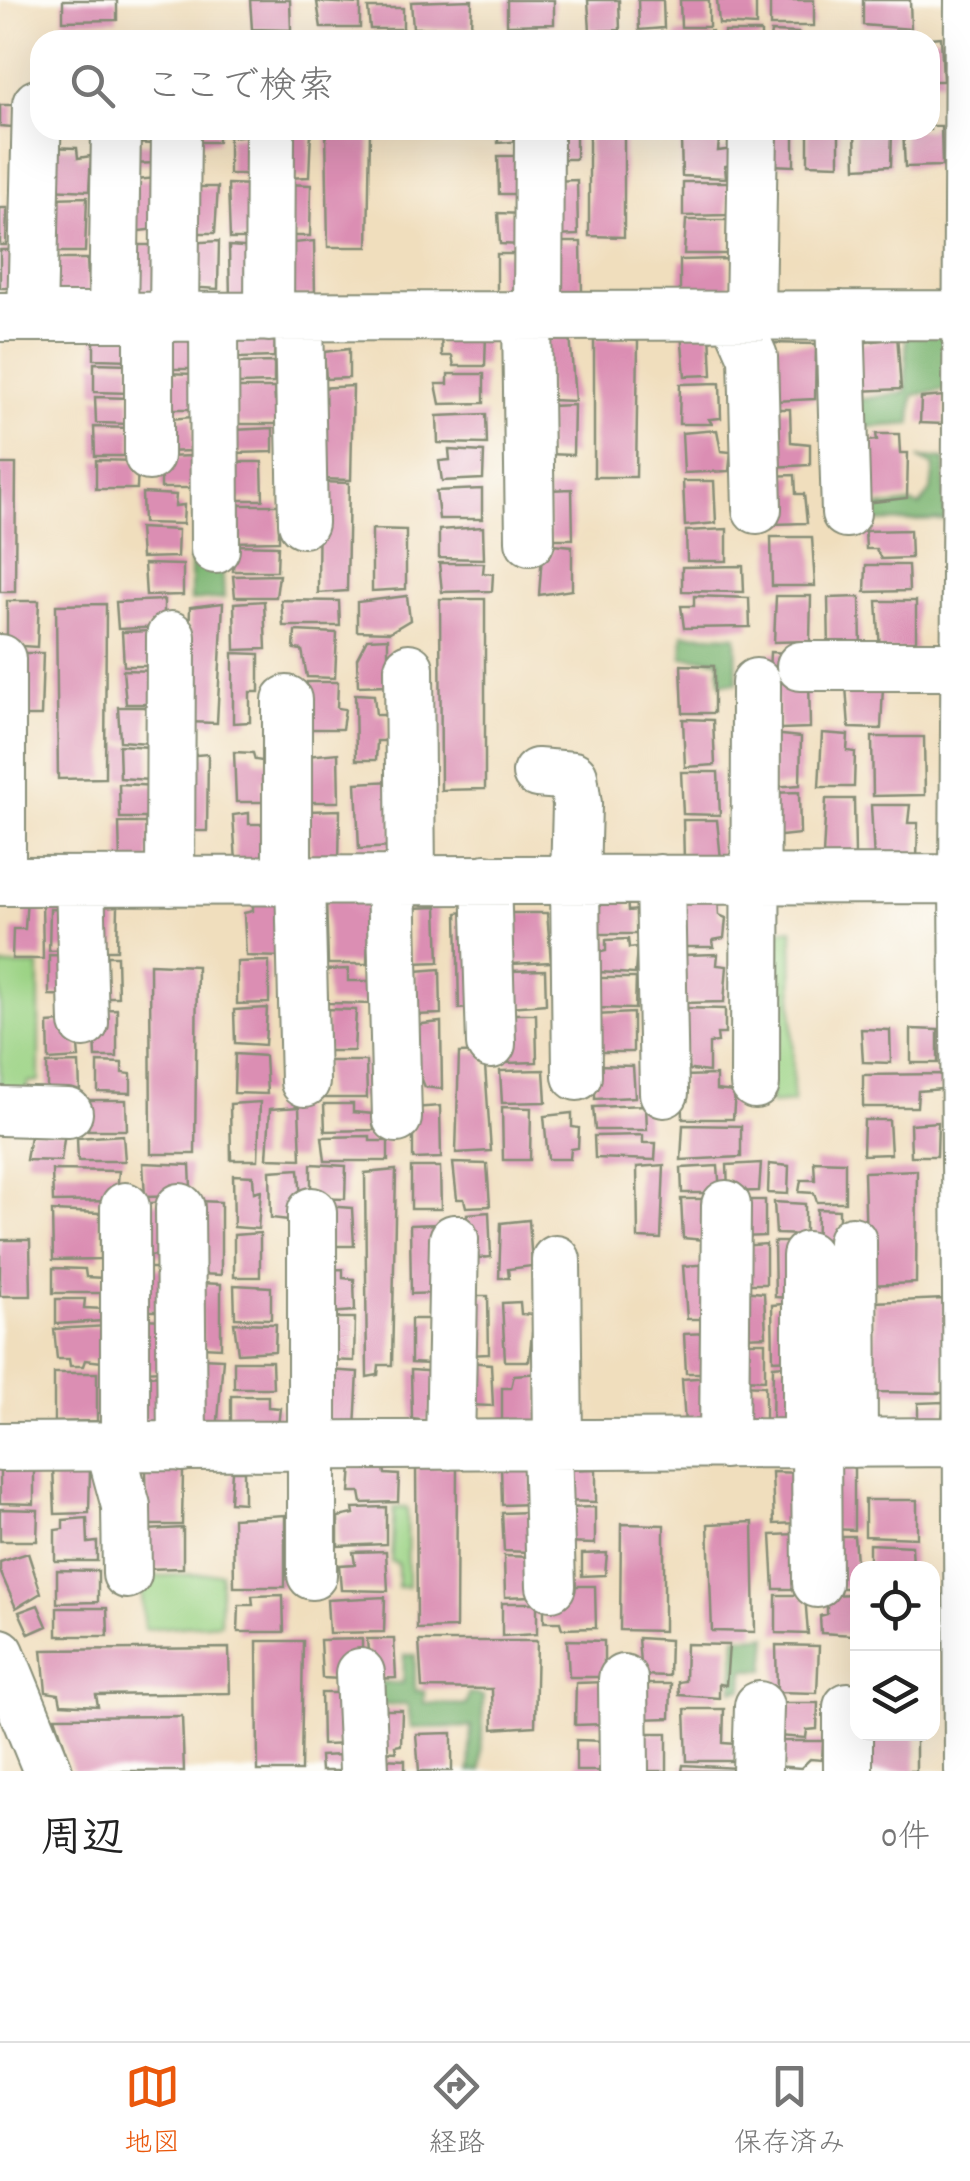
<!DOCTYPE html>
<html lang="ja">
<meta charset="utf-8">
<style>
body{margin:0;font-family:Dekko,"Klee One",sans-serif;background:#f6f6f6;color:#222}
.controls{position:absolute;right:30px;bottom:30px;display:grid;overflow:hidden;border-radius:20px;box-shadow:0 10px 40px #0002}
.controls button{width:90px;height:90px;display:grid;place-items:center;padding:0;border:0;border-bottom:2px solid #e0e0e0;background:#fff;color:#222;font:50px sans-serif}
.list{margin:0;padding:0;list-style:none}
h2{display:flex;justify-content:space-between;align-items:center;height:130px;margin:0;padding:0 40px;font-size:42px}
h2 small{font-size:32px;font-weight:400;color:#767676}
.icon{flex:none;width:55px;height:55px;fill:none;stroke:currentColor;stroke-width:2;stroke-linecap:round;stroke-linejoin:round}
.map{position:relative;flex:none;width:970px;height:1771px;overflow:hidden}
.search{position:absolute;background:#fff;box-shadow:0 10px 40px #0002;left:30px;right:30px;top:30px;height:110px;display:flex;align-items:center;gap:25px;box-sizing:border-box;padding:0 35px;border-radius:30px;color:#767676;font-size:38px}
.sheet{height:270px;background:#fff}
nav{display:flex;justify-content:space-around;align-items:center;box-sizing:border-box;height:140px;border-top:2px solid #e0e0e0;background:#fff;font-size:28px;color:#767676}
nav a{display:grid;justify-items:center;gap:5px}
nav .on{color:#ea580c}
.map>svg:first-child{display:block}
</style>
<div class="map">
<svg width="970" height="1771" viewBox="0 0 970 1771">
<rect width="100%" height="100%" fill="#fdfcf7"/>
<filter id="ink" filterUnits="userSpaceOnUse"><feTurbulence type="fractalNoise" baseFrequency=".01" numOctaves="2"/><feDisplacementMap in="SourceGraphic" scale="20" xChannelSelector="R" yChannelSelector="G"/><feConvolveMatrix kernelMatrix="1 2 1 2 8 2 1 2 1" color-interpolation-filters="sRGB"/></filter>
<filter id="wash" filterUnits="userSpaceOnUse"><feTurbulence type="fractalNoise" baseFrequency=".0048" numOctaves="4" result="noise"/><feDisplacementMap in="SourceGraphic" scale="40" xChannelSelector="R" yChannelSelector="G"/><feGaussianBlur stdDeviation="2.25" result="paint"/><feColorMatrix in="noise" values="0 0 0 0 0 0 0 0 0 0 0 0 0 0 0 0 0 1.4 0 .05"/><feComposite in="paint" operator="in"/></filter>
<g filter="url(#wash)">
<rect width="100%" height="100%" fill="#f0debd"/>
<path fill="#9cd385" stroke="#5e885c" stroke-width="2.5" d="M792 929 793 1102 770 1104V931Z
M0 966H39V1081L28 1082 25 1094H0Z
M394 1508H407L408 1587H398V1563L391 1562Z
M221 1573 220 1623 144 1629 141 1577Z"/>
<path fill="#7db572" stroke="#4e7953" stroke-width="2.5" d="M945 329V390L913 395 911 424 858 428 857 400 906 392V332Z
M918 458 945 459V520L865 522 869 508 910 503 920 506 931 491 934 466Z
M191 558 222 561 224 598 191 601Z
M683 634 736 636 737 683H720L719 660 682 657Z
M768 1636 765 1670H744L743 1689 733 1690 736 1637Z
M404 1655H415V1691H424V1703L466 1705 469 1693 483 1696 481 1771H469L471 1727 411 1728 408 1705H373L372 1683H403Z"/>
<g id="blocks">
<path fill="#db8eb3" d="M63 0H117V20L63 21Z
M250 0H290L291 30 252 29Z
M472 0 471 28H413L411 2Z
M507 0H554V24L507 25Z
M588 0H619L620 30 590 31Z
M638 0H663L664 28 639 30Z
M680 0H709V27H681Z
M717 0H756V26L719 24Z
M770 0H814V26H770Z
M863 0H910L911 29 863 25Z
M317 2 360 4V28H321Z
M368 8H403V29H370Z
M712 31V40H676V34Z
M724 32H761V40H724Z
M771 32 799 33 798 40H770Z
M575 34 574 40H544V35Z
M941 37 943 81H930V38Z
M0 105H14L12 127 0 126Z
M930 126H941L942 166 905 167 903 130H930Z
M188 130H218V142H188Z
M283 130H311L309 177 285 178Z
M326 130H370L368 247H328Z
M498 130H523V141L498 143Z
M550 130H576V159H552Z
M589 130H624V237L589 236Z
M770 130H794V166L771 165Z
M808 130H839V165L808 164Z
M855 130H892L891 166 856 168Z
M253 135 252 174H229V137Z
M681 140H719L718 151 733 149 732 165 725 166 726 178 682 176Z
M129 143 157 144 158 163 129 164Z
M49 147 77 148 78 158 91 156 89 191 50 189Z
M498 156H524V194H499Z
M157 178 158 229 130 232 135 180Z
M577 180 578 235 553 236 550 181Z
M683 182H728L727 215 683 216Z
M228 184 254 185 252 239H230Z
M282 184 311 185 310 236H284Z
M188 187H218L215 233H190Z
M87 197 85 252H49L51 198Z
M0 208H7L6 245H0Z
M498 213 522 214V245L500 244Z
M686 220H727L726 254H684Z
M219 241 218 289 186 287V243Z
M314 241 315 296 290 298 282 244Z
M551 242H581L582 292H552Z
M128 245H159V296L126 295Z
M229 246 256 248 249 301 230 302Z
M0 250H13L12 288H0Z
M497 254H521V298L497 299Z
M49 259H87L89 296 49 297Z
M728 259 729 298H680V260Z
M159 331 200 335 199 369H161Z
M710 332 712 375 685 376 681 333Z
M882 333 897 334 901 389 858 391 859 343 883 340Z
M94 334 133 336V360L94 359Z
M441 334H486L485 366H454L452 356H442Z
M570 334 575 401 548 400 544 340Z
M275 337 274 357 239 358 237 338Z
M594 337 638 341 636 477H594Z
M768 343 816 344 815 399 774 401Z
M349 349V378L326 379 324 352Z
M274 362V383L238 384 234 363Z
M94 363 131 364 130 393 94 392Z
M159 373 197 374 196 409H161Z
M448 374H484V403L440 404 436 384H448Z
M720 383 721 418 709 419 712 424H679L680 384Z
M353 386 351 480 320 479 318 388Z
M233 388H274L275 401 288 405 287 424H236Z
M944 396V424L920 423 921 398Z
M95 397 130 398 131 424 96 423Z
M574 405 573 455 546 454 548 406Z
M772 409H790L791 442 810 444V465L771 467Z
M486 414 487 444 438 443 437 416Z
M192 417 194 451 160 452 159 420Z
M94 427 132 428V456H95Z
M273 428V452L235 453 234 430Z
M717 430 721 451 731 452 729 471 684 473 682 433Z
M876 434H899L900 453H908L907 498 865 503 860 442 877 440Z
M449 450 484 452 483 479 442 481 439 461 450 460Z
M195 456 196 488H161V457Z
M96 460 138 461 137 489H96Z
M230 462H262L263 500H229Z
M0 464H16L15 592H0Z
M795 475 796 494H804L807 523 772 524 768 476Z
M683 481H714L716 523 685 526Z
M319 482 349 483 347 591 318 593Z
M482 489V519H439L436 491Z
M572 489 573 539H549L547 490Z
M142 493 176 495 175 506 184 505 183 524 143 523Z
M229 505H279V541L233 542Z
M483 527 484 559 439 558V530Z
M139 528 178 530 177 557 141 558Z
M372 529 406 530V589L372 591Z
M727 529V561H687L686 531Z
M910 530 911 558 881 559 876 549H866L865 531Z
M771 537H812L815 586H772Z
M553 544 572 546V590L539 595 542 555 551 554Z
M234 545 278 546 277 571H233Z
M439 563H484L483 573 493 574 492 591 442 592Z
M144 564 183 565V595L146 596Z
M866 565H908L909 591 865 592Z
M743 566 744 592 682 591V567Z
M279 575 276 597H235L233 576Z
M407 596 410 620 390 632 357 631V602Z
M694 596 749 598 750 627 684 628 681 606H694Z
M776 596H811L810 641 774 642Z
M860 597 861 648 829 651 828 598Z
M440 599H485V789L441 790Z
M164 600V627L118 629 116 602Z
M281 600 339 601 340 626H283Z
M7 601H39L37 647 7 645Z
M264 601 266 649 235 650 234 603Z
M877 601H916V651H880Z
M223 603 217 723 187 722 190 607Z
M106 604 105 778 58 779 56 605Z
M155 631 157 666H124L122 632Z
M295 631 337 633 335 678 307 677 302 650 294 649Z
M388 638V685L358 686 357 658 367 639Z
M770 652 789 653 809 678 810 728 780 729 776 696 768 698Z
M14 653H43L41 716H16Z
M233 653 259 654V692H250V722L233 723Z
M681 665 714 666V713H683Z
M123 670 155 671V704H126Z
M307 682H338L337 708 345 709 342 729H305Z
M846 686H883L881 729 849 728Z
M355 694 374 695 376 715H386V741H377L376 760H356Z
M118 707H147L148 743 120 741Z
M683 719 713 720 715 765 685 767Z
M822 733 848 735 847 751 855 752 854 787H819Z
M772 734 801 737 800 785 772 787Z
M872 737H924L925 795 873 796Z
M119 745 150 747 149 780 120 778Z
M234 752 253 753 255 760 269 762 270 781 262 780 263 802H236Z
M338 753 339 802H308L306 756Z
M208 754 207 831H186L184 756Z
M681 772H718L720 815 683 814Z
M393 781V847L359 849 356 783Z
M119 784 157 786V818H120Z
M799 792 800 834 771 837V793Z
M826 799H854L855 855H823Z
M871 805H910L908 823H918L917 861H874Z
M340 810 339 863 312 862 308 811Z
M249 813V824H269L267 863 236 862 233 815Z
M683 820H717L721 859 684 861Z
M119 823H150L149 862H120Z
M595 895H627L628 911 639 910 640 934H597Z
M253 896H277L285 957 246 956 244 913 253 911Z
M27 897 42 899 43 959H12L13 929H25Z
M369 897 367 964H328L326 898Z
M682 898H718L719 915 726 918 724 938 713 940 714 947H683Z
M118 906 117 950H96V907Z
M437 907 439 962 413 963 412 908Z
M50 909 71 910 72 950 49 951Z
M475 910 481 1007 459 1009 457 913Z
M510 913H547L551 962 512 964Z
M628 939 629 948 637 947 635 974 598 972 597 953 606 951V940Z
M718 954 717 965 727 966 724 1002 683 1003V955Z
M49 955 73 956 74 996 49 995Z
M95 956H117L118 997H96Z
M269 961V1003L237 1004V962Z
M150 964 197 966 195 1154H151Z
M348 969V981H375V1004L328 1003 325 970Z
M440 969 441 1014 415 1015 416 971Z
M545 970 546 1004 509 1007V971Z
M596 978H636L635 1009 597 1008Z
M267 1008 265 1045 235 1043 234 1010Z
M683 1008 725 1009V1034H717L718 1042 709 1043V1072L683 1069Z
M117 1009V1057H96L94 1010Z
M326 1009 356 1010 354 1051H326Z
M633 1013V1052H598L595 1015Z
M504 1014H536L537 1062 507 1063Z
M76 1021 79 1058 49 1060 48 1023Z
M441 1022 442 1089 425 1087 412 1055 414 1025Z
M861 1029 890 1030 891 1063 863 1062Z
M911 1029 938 1030V1063H911Z
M484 1052 491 1151 456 1153 459 1053Z
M235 1054 265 1056 267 1094 234 1093Z
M325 1061H366L367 1098H325Z
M98 1062 122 1063V1073L131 1074V1093L98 1092Z
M79 1063 80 1093 47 1094V1064Z
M595 1065 633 1066 635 1097 595 1099Z
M544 1070 546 1102 502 1103 500 1071Z
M943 1074 942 1089 918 1091 917 1107H863V1075Z
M716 1075V1090L735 1092 733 1119H683L682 1076Z
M90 1100H126L127 1130H88Z
M260 1102 258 1160H231L230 1104Z
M324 1104H353V1112L373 1114 374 1130 325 1131Z
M646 1105 647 1130H595L593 1107Z
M440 1106 441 1158 413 1159V1108Z
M299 1107 301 1159 267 1158 270 1109Z
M502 1107 531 1108 530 1160H503Z
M572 1113V1127L579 1128 578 1148 571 1149 570 1159H548L544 1116Z
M864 1120H889L891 1154 863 1155Z
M938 1122 937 1156H911L910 1124Z
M683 1125 741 1126V1157L681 1160Z
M31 1130 65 1132 61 1161 26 1160Z
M123 1135 125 1161H78L77 1138Z
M643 1135V1143H656L655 1160 595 1158 594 1136Z
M370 1136V1141H388V1161H325L322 1137Z
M814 1161 845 1162V1202H817L814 1193 799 1192 801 1180H815Z
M143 1163 190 1165 191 1188 179 1196 145 1197Z
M453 1163 487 1164 490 1206 466 1207 464 1199H457Z
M761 1163 759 1191 728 1192 727 1165Z
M311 1164 346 1166 345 1199 311 1198Z
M769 1164 789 1166 788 1194 768 1193Z
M664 1165 661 1239 638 1238 637 1167Z
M718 1166 720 1193H682L681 1168Z
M411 1167H440L441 1209H411Z
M299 1169 301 1203 289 1202V1220L271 1218 270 1171Z
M52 1170 119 1171 116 1201 53 1202Z
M396 1170 392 1365H379L378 1375 367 1377 365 1173Z
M917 1170 916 1283 867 1285 864 1172Z
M233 1175 253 1176 254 1192 261 1190 258 1229 234 1227Z
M681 1199H708L704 1240 683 1238Z
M741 1200H765V1236L741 1237Z
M198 1201 221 1202V1275L199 1274Z
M163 1202 165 1255 141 1256 139 1204Z
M774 1202 805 1204V1235L776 1234Z
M325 1206 352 1208 354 1246H326Z
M817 1209 839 1210V1284L816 1282Z
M52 1211 100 1213V1259L53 1260Z
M489 1212 491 1257 467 1259V1214Z
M529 1220 532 1266 508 1269 509 1278H499L501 1223Z
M438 1224 439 1293 411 1294 410 1225Z
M260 1233V1277H234V1235Z
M0 1240H30L31 1296H0Z
M774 1242H793L792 1298 775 1297Z
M766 1244V1284H741L740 1246Z
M711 1264 713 1319H687L683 1266Z
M53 1268 85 1269 86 1277 104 1278 103 1293H53Z
M140 1268H163V1311H140Z
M343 1269V1278L354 1279 355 1311 327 1313 325 1270Z
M199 1283 221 1284V1348L202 1347Z
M234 1285 271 1287V1319L235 1318Z
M740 1291 764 1293 766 1336 744 1337Z
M466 1296H488L489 1354 466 1355Z
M56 1299H85L84 1308 104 1309 103 1321 56 1324Z
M944 1299 943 1393 874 1392V1302Z
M520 1302 521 1314 534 1315 529 1361H505L502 1303Z
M794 1303 793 1359 773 1360 772 1305Z
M326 1318H355L354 1361 326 1360Z
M141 1319 164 1320 163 1370 141 1371Z
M411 1319H437L430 1364 411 1363Z
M234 1323 276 1324 275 1351 238 1353Z
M107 1326 103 1362 85 1360 83 1366H70L69 1359H57L54 1329Z
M709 1333 711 1373H686L684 1334Z
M739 1342H765V1380L741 1379Z
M199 1358 223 1359 217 1432 197 1430Z
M234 1361H272L273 1388H234Z
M467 1362 491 1364 493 1406 467 1405Z
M795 1364V1430L772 1429 773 1366Z
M326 1370 358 1372 355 1429 327 1430Z
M411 1370 439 1372 428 1421 412 1419Z
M54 1373H97V1421L54 1422Z
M540 1373 539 1425H502V1388H511L514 1375Z
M143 1375 163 1376V1430H141Z
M712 1377 706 1423 685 1424 682 1379Z
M739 1385 765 1386V1423L740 1422Z
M231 1396H268V1407L280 1408 278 1427 231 1429Z
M944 1402 941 1426 918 1427V1403Z
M34 1463V1504L0 1503V1464Z
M383 1463 385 1474 399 1475 398 1502 362 1503 360 1492H350L352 1466Z
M532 1464V1504L502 1505 501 1465Z
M854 1465V1530L832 1529 829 1468Z
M416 1466 457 1467 456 1628 417 1629Z
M53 1467 90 1468 89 1513 55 1514Z
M596 1469V1502L563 1501 564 1470Z
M146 1470 183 1471 182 1525H147Z
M232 1471H244V1503L230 1502Z
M772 1472 802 1473 800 1523 774 1524Z
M865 1500H917V1538L865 1536Z
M386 1507V1544L338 1546V1517L354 1514 353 1508Z
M595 1507V1544L562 1543 563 1508Z
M0 1509 38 1510 37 1541H0Z
M530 1512V1552L504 1551 502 1513Z
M285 1515V1587H234L233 1518Z
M87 1518 88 1543 97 1542V1561H55V1530L63 1529V1520Z
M753 1522 755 1632 712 1631 708 1524Z
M621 1524 664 1525V1631L620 1630Z
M183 1528V1568L144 1569 146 1530Z
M798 1534 799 1589H774L771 1535Z
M829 1536H854L858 1588H831Z
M869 1544 912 1546 913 1568H869Z
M386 1551 388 1591 341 1590 339 1565 355 1564 353 1552Z
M28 1553 41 1593 16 1608 0 1571V1562Z
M607 1553 605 1575 582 1576V1554Z
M504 1556 533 1557V1596L505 1597Z
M57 1570 98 1571V1602L57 1603Z
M566 1586H595L596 1628 562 1629 560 1622H544V1599Z
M855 1594 853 1635 821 1633 820 1616 827 1614V1595Z
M283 1595 284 1632H238L239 1605H253L252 1596Z
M776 1595H805L808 1634 776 1633Z
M385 1597 384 1632 329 1633 327 1600Z
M502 1603H537V1634L502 1636Z
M38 1605 47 1626 29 1634 19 1612Z
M57 1608H107L108 1636H57Z
M638 1638 670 1640 669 1676 641 1675Z
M362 1639V1657L342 1679 322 1678 320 1640Z
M367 1639H394L396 1678 370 1679Z
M567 1640 604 1641V1677H569Z
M257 1641H303L301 1771H258Z
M419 1641H537L535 1726 493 1729 492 1689 422 1688Z
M686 1644 729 1645 726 1685 719 1684V1698L679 1695 678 1682 685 1681Z
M776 1645 819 1646 817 1693 777 1692Z
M229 1648 230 1693 96 1695 98 1706 61 1704 59 1694 46 1692 42 1650Z
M606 1682V1724L575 1725 576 1683Z
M636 1684H671L670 1718 638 1719Z
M321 1693H347L353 1744 322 1745Z
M775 1703H818L817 1729 807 1730 806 1738 777 1736Z
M685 1709H724L723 1743 736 1744 734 1761H687Z
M378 1710H402L401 1745 395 1746 396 1752 381 1751Z
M182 1716 184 1771H73L55 1717Z
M452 1733V1771H419L416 1734Z
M637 1733H667V1771H637Z
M869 1734H916V1771H869Z
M576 1740 605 1741V1771H576Z
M774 1741H823L822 1760 810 1759 801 1768 775 1766Z
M342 1755 349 1771H321L320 1756Z
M378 1759 405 1760V1771H378Z
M683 1765 736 1768V1771H682Z"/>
</g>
</g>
<g filter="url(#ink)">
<use href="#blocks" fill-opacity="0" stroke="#888e78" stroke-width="2.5"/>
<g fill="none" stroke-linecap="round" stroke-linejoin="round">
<defs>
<path id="minor" d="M969 0C970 294 964 587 964 881 965 1178 970 1474 969 1771
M750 315 753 130
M840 315 846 513
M527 316 530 541
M538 316 539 130
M735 316 753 357 757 509
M0 317 970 315
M32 317 37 104
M113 317 116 130
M174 317 176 130
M214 317 215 549
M269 317 270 130
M299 317 303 523
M149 456V317
M801 666H966
M409 668 411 879
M287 700V880
M537 773 573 776 577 804 575 879 577 1076
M391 879 397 1118
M486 879 491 1044
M660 879 664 1093
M300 880 305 1082
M0 881 970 879
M1 881V659
M80 881 84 1023
M170 881 171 636
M755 1084 756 683
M0 1111 68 1113
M125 1207V1447
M180 1208 182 1447
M852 1241 853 1443
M807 1256V1443
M556 1260 558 1445
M816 1443 817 1583
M724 1444 726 1205
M450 1445 454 1239
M547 1445 551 1586
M0 1447 970 1442
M110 1447 126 1506 127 1574
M312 1575V1212
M0 1653 48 1771
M360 1673 364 1771
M623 1679 624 1771
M757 1771 759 1706
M848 1771V1707"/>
</defs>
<use href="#minor" stroke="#888e78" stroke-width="52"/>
<use href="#minor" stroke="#fff" stroke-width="48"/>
</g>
</g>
</svg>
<div class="controls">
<button><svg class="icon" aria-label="locate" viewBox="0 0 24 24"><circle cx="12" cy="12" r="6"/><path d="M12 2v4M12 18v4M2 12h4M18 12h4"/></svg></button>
<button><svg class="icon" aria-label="layers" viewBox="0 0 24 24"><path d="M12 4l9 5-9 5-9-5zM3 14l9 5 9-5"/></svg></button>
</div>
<div class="search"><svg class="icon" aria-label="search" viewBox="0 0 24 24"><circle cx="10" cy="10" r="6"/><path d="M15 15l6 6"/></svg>ここで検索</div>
</div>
<section class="sheet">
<h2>周辺<small>0件</small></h2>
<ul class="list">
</ul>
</section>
<nav>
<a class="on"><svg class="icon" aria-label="map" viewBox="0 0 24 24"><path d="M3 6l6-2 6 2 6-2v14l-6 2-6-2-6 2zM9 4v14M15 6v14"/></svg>地図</a>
<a><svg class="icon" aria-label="directions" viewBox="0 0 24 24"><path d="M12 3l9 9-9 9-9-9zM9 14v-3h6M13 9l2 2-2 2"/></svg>経路</a>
<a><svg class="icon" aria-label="saved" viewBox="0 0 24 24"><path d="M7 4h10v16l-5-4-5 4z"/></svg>保存済み</a>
</nav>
